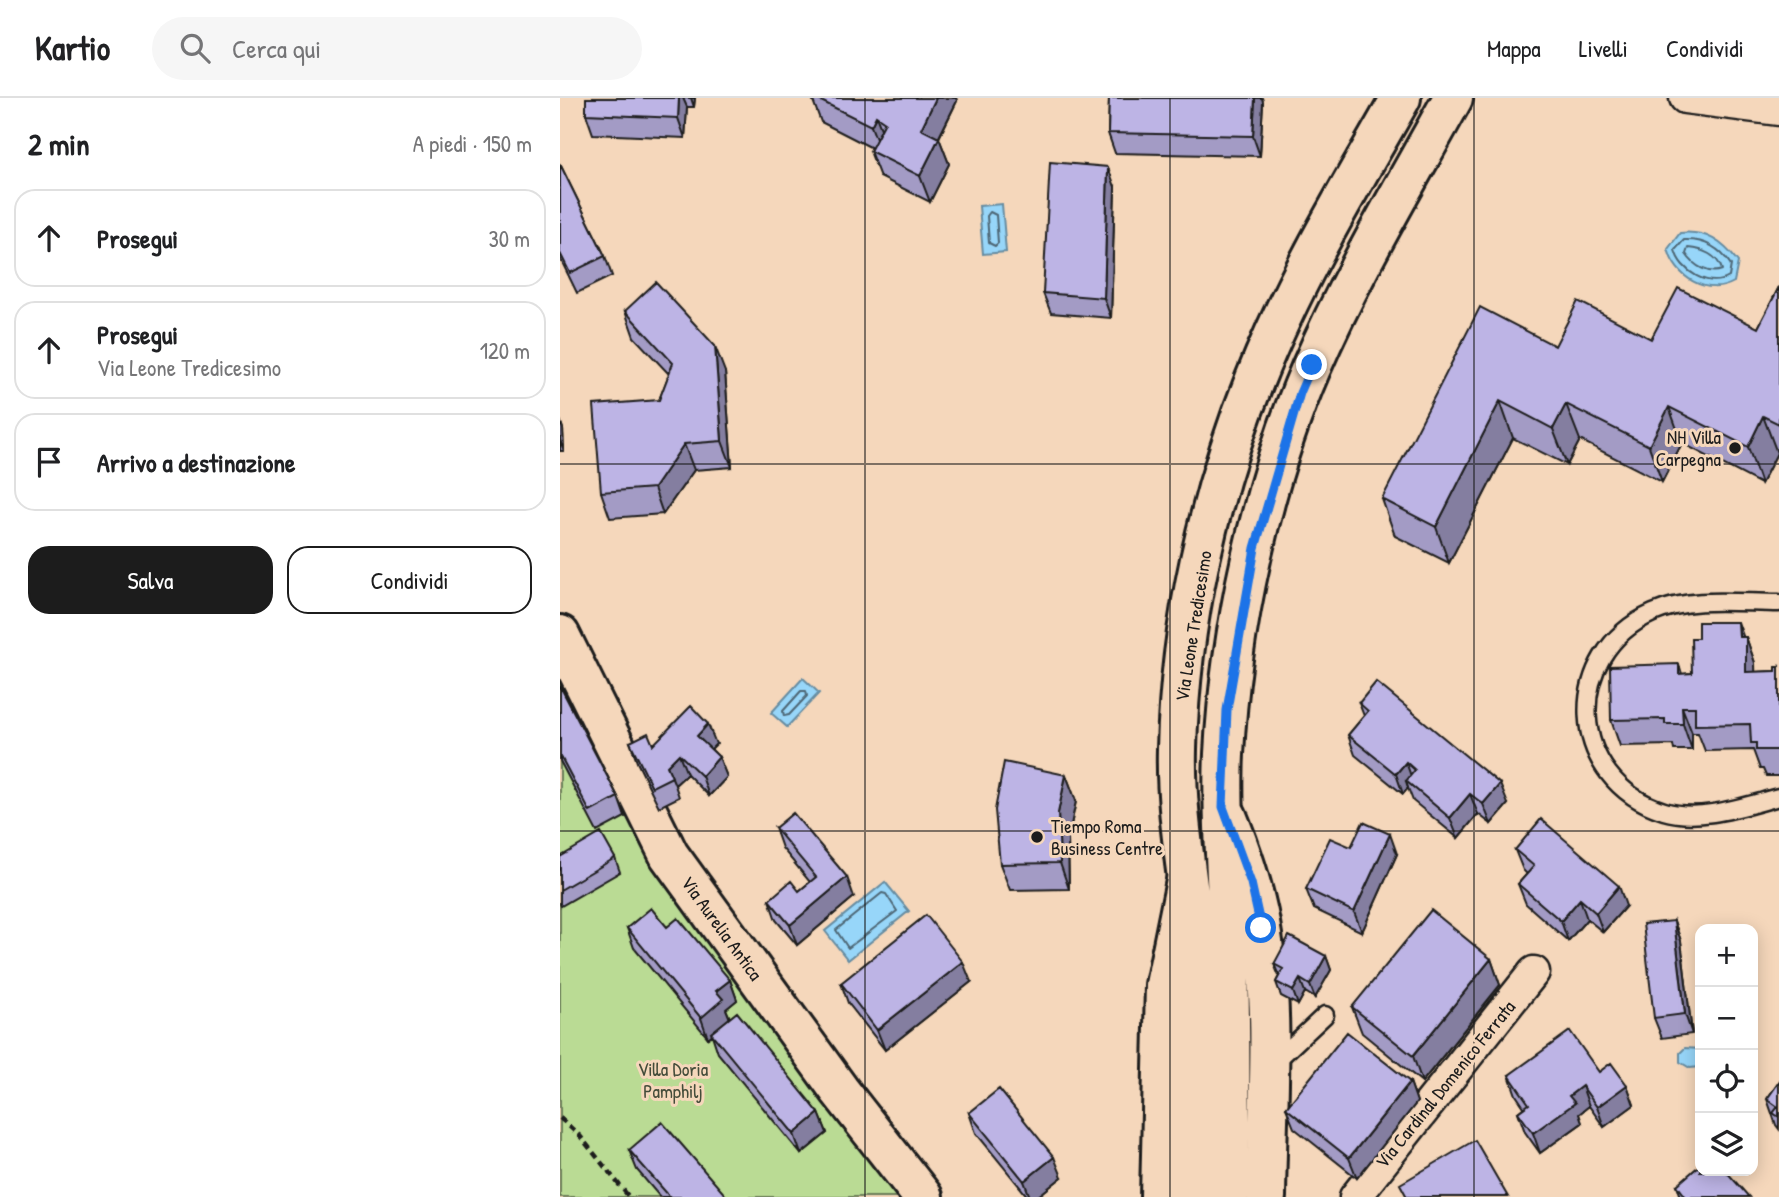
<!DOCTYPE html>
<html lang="it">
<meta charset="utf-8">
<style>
body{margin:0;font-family:"Patrick Hand",sans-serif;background:#f6f6f6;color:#202124}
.controls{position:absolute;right:21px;bottom:21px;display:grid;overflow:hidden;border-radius:14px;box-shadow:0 4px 18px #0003}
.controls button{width:63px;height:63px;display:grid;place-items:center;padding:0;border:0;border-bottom:2px solid #e0e0e0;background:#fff;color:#202124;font:35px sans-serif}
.stop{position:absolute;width:21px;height:21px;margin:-16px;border:5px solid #1a73e8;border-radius:50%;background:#fff}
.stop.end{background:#1a73e8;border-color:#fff;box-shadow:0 2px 7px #0008}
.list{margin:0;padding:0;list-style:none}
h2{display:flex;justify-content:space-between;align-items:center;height:91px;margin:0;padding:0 28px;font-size:30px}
h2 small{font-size:23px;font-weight:400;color:#757577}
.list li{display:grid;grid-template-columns:46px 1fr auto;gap:21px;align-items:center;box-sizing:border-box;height:98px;margin:0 14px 14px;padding:0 14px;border:2px solid #e0e0e0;border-radius:21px}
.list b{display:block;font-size:26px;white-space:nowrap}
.list p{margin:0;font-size:23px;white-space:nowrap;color:#757577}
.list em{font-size:23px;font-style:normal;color:#757577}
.actions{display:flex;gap:14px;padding:21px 28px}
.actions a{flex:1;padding:16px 0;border:2px solid #1c1c1c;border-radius:21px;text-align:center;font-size:24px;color:#1c1c1c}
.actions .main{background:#1c1c1c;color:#fff}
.icon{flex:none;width:38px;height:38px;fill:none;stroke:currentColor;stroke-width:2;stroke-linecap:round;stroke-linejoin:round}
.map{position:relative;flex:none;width:1219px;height:1099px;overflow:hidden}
header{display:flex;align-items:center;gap:42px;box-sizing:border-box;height:98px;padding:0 35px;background:#fff;border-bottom:2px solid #e0e0e0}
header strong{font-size:33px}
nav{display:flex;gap:38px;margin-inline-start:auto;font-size:24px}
.search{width:490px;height:63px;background:#f6f6f6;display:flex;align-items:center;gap:18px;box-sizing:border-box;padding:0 24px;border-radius:38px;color:#757577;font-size:26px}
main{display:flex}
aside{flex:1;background:#fff}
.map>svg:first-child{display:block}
</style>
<header>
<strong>Kartio</strong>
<div class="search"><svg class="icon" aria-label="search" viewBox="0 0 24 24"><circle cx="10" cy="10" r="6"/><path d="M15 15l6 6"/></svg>Cerca qui</div>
<nav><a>Mappa</a><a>Livelli</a><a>Condividi</a></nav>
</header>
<main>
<aside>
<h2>2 min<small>A piedi · 150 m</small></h2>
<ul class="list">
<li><svg class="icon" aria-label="ahead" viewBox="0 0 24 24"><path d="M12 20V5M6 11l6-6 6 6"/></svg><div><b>Prosegui</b></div><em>30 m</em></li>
<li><svg class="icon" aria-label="ahead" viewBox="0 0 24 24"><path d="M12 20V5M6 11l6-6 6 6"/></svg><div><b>Prosegui</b><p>Via Leone Tredicesimo</p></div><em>120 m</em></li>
<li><svg class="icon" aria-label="arrive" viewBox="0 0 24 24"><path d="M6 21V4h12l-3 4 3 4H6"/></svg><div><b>Arrivo a destinazione</b></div></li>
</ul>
<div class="actions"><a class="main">Salva</a><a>Condividi</a></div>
</aside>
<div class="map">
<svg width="1219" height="1099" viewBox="0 0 1219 1099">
<rect width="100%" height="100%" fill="#f5d7bb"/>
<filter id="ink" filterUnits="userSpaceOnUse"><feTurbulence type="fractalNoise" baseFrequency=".0143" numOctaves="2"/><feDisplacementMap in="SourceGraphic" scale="14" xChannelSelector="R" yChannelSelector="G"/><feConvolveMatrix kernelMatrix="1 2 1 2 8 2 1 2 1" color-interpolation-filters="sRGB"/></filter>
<g filter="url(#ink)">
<path fill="#badb94" stroke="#6b7c58" stroke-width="2" d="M0 580 266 996 339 1099H0Z"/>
<path fill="#97d6f9" stroke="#668ca1" stroke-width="2" d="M442 106 446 154 423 156 419 108Z
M1120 135C1146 132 1163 144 1178 164L1174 184C1147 199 1115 179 1108 151Z
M243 580 259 595 227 629 211 615Z
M325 784 349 813 288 862 265 833Z
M1125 950 1140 951V969L1130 970 1120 964V955Z"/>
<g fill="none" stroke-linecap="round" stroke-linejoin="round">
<path stroke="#4d6674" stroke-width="2" d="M430 114 436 117 438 145 435 148 429 145 427 118Z
M1124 142C1145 141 1160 150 1171 167L1169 179C1149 191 1120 173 1115 152Z
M1128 150C1142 151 1158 157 1162 172 1148 177 1134 168 1126 156Z
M241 593H246L247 598 229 617 224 618 223 613Z
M322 795 326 796 337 813 288 850 276 832Z"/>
<defs>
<path id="service" d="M1219 505C1178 505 1131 498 1093 515 1001 556 1007 683 1104 713 1140 724 1184 708 1219 699
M715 964 765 917"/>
<path id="minor" d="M1125 0 1219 12
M795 1099 974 874"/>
<path id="tertiary" d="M667 718C680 750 691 782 698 815 717 907 707 1006 706 1099"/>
<path id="secondary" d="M0 537 109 757 280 993 363 1099
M600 1099 605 887 626 783"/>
<path id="primary" d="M635 1099C636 1025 641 949 637 874 633 800 615 726 617 651 620 526 649 396 695 281 734 182 789 91 841 0
M669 1099C671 1011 671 923 668 834 667 775 661 715 664 656 670 532 702 384 751 270 791 177 844 89 893 0"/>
</defs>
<use href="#service" stroke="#1c1c1c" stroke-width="21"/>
<use href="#minor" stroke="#1c1c1c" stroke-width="35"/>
<use href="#tertiary" stroke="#1c1c1c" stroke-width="44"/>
<use href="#secondary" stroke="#1c1c1c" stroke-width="44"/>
<use href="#primary" stroke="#1c1c1c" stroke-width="44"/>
<path stroke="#1c1c1c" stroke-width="4.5" stroke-dasharray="7 5" stroke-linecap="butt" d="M0 1020 20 1038 69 1099"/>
<use href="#service" stroke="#f5d7bb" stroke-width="16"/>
<use href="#minor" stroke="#f5d7bb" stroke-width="30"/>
<use href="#tertiary" stroke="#f5d7bb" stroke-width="38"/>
<use href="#secondary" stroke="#f5d7bb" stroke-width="38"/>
<use href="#primary" stroke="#f5d7bb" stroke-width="38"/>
</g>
<path fill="#a39bc5" stroke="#1c1c1c" stroke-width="2" d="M26 0H135L134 9H127L125 40 33 36 26 16Z
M252 0H396L397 3 379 40 389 66 370 104 320 79 310 53 312 50 261 24Z
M549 0H702L703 4 700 58 555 55 548 35Z
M0 66 45 158 52 178 17 195 0 160Z
M555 89 551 220 491 215 483 195Z
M1219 189V356L1217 355 1201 386 1122 345 1102 384 1020 342 1007 367 953 340 889 465 835 438 822 401 995 248 1091 241 1198 230Z
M65 213 165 274 172 369 134 372 103 416 50 420 41 394 99 302 109 276 74 239Z
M0 322 3 331 4 353H0Z
M1183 539H1186L1195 565V574L1216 573 1219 569V678H1206L1203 671H1200L1193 652 1145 653 1138 635H1132V652H1114L1113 647 1060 648 1051 622 1119 566 1122 576 1132 575Z
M0 588 58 699 65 719 37 734 0 663Z
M799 605 948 706 931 726 918 716 898 740 853 703 848 690 843 696 795 657 788 637 804 618Z
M70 644 93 647 156 646 151 651 159 659 167 679 149 698 127 676 115 687 119 699 99 709 77 664Z
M506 677 516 703 508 741 509 791 450 792 440 766Z
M215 730 294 799 237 847 216 822 209 802 239 793 250 784 222 750Z
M791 749 837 756 802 834 754 811 746 791Z
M955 752 1066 808 1043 834 1027 821 1008 843 966 806 958 786 967 776 963 772Z
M0 759 55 760 60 774 1 808 0 806Z
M1114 823 1121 843 1132 936 1102 940 1094 920Z
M107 829 170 882 177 902 166 911 170 920 259 1015 267 1035 241 1056 158 955 152 937 148 940 74 850 67 830Z
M766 858 771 872 755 900 745 894 738 907 721 898 716 884 719 878 714 866Z
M931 861 940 887 862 984 802 935 792 909Z
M411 884 325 952 288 905 281 885Z
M1039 974 1067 987 1074 1007 1044 1029 1029 1008 1019 1016 1022 1025 980 1055 965 1034 958 1014 964 1009 956 997 949 977Z
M850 984 857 1004 797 1080 734 1030 726 1010Z
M1219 984V1031L1216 1027 1207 1001Z
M409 1015 502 1079 477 1099H468L416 1035Z
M69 1052 167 1099H100L77 1072Z
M1117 1087 1189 1099H1121Z"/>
<path fill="#847ea0" stroke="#1c1c1c" stroke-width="2" d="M119 0H123L127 9 125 40 118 20Z
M131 0H135L134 9Z
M376 0H396L397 3 370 57 361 31Z
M695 0H702L703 4 700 58 693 38Z
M316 18 326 44 321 54 311 28Z
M379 40 389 66 370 104 360 78Z
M548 69 555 89 551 220 544 200Z
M155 248 165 274 172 369 162 343Z
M940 303 953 340 889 465 876 429Z
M1006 306 1020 342 1007 367 993 331Z
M1109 309 1122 345 1102 384 1089 348Z
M1203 318 1217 355 1201 386 1188 349Z
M0 322 3 331 4 353 0 342Z
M124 346 134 372 103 416 94 390Z
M1178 524 1186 546V539L1195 565 1196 600 1186 574 1179 539Z
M1122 609 1132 635V652L1123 626Z
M148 626 156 646 144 658 137 638Z
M119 656 127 676 115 687 107 668Z
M159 659 167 679 149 698 142 678Z
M846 664 853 684 846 683 848 690 843 696 836 676Z
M506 677 516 703 508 741 509 791 500 765 498 715Z
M940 686 948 706 931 726 923 706Z
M910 696 918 716 898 740 890 720Z
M830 736 837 756 802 834 794 814Z
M287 779 294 799 237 847 230 827Z
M1059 788 1066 808 1043 834 1036 815Z
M1020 801 1027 821 1008 843 1001 823Z
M1114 823 1121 843 1132 936 1125 916Z
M766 858 771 872 755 900 750 887Z
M931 861 940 887 862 984 853 958Z
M403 864 411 884 325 952 317 932Z
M740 881 745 894 738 907 733 893Z
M170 882 177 902 166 911 170 921 148 940 141 920 156 893Z
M850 984 857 1004 797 1080 789 1060Z
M1067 987 1074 1007 1044 1029 1037 1009Z
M1022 988 1029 1008 1019 1016 1022 1025 980 1055 973 1035 1009 998Z
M259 1015 267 1035 241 1056 234 1036Z
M494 1059 502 1079 477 1099H470L464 1083Z"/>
<path fill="#bdb4e5" stroke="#1c1c1c" stroke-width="2" d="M26 0H119L118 20 26 16Z
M255 0H376L361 31 379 40 360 78 310 53 325 24 316 18 311 28Z
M549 0H695L693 38 548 35Z
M490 64 548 69 544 200 483 195Z
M0 66 45 158 10 175 0 155Z
M96 184 155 248 162 343 124 346 94 390 41 394 34 307 99 302 113 265 65 213Z
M1219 189V326L1203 318 1188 349 1109 309 1089 348 1006 306 993 331 940 303 876 429 822 401 920 209 995 248 1018 203 1091 241 1118 190 1198 230Z
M1138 524H1178L1179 539H1186V574L1216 573V569H1219V652H1196V645H1191L1190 626 1135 627V609H1122L1123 626H1105V621L1051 622 1050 568 1119 566V576L1132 575 1131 540H1138Z
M816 584 940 686 923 706 910 696 890 720 846 683 855 672 846 664 836 676 788 637 808 613 799 605Z
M0 588 58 699 30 714 0 657Z
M131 608 148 626 137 638 159 659 142 678 119 656 107 668 112 679 92 689 70 644 88 635 93 647Z
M444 664 506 677 498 715 500 765 440 766 435 712Z
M233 715 287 779 230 827 209 802 231 783 239 793 256 779 215 730Z
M981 721 1059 788 1036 815 1020 801 1001 823 958 786 974 768 955 752Z
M803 724 830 736 794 814 746 791 770 740 791 749Z
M41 735 55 760 0 792V759Z
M91 810 107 829 118 820 170 882 156 893 163 901 141 920 67 830Z
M871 812 931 861 853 958 792 909Z
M366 817 403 864 317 932 281 885Z
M1114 823 1125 916 1094 920 1083 826Z
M729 838 766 858 750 887 740 881 733 893 716 884 723 871 714 866Z
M177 914 259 1015 234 1036 151 935Z
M1010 933 1039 974 1051 965 1067 987 1037 1009 1022 988 1009 998 1015 1005 973 1035 958 1014 969 1006 949 977Z
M787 934 850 984 789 1060 726 1010Z
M1219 984V1019L1213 1015 1218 1009 1207 1001Z
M439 991 494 1059 464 1083 409 1015Z
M102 1024 167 1099H110L69 1052Z
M915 1042 948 1099H847L840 1086Z
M1140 1067V1073H1166L1189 1099H1126L1117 1087Z"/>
</g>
<g fill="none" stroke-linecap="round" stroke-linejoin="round" filter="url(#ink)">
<path stroke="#1a73e8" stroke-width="9" d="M701 830 691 785 663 709 667 612 695 450 740 295 752 267"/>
</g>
<path fill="none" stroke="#1c1c1c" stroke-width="2" stroke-opacity="0.55" d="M305 0V1099M610 0V1099M914 0V1099M0 366H1219M0 733H1219"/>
<g fill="#1c1c1c" stroke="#f5d7bb" stroke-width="2.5">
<circle cx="1175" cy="350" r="7"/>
<circle cx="477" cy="739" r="7"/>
</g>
<g text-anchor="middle" stroke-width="6" stroke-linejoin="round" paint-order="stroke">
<g font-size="19" fill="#1c1c1c" stroke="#f5d7bb" text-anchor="end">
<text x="1161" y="346">NH Villa<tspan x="1161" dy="22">Carpegna</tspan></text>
<text x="491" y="735" text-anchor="start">Tiempo Roma<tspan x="491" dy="22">Business Centre</tspan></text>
</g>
<g font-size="19" fill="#1c1c1c" stroke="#f5d7bb">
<text transform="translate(633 528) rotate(-81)" y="7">Via Leone Tredicesimo</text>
<text transform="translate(162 830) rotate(54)" y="7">Via Aurelia Antica</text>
<text transform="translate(885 986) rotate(-51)" y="7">Via Cardinal Domenico Ferrata</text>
</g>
<g font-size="19" fill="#444c3a" stroke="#f5d7bb">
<text x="113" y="978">Villa Doria<tspan x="113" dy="22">Pamphilj</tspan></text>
</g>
</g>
</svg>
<div class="controls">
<button>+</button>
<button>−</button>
<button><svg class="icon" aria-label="locate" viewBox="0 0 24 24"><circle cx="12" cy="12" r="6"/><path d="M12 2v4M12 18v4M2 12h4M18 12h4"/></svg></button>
<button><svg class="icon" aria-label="layers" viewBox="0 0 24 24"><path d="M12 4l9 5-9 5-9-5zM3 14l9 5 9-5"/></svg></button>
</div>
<div class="stop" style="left:701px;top:830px"></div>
<div class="stop end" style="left:752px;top:267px"></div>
</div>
</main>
